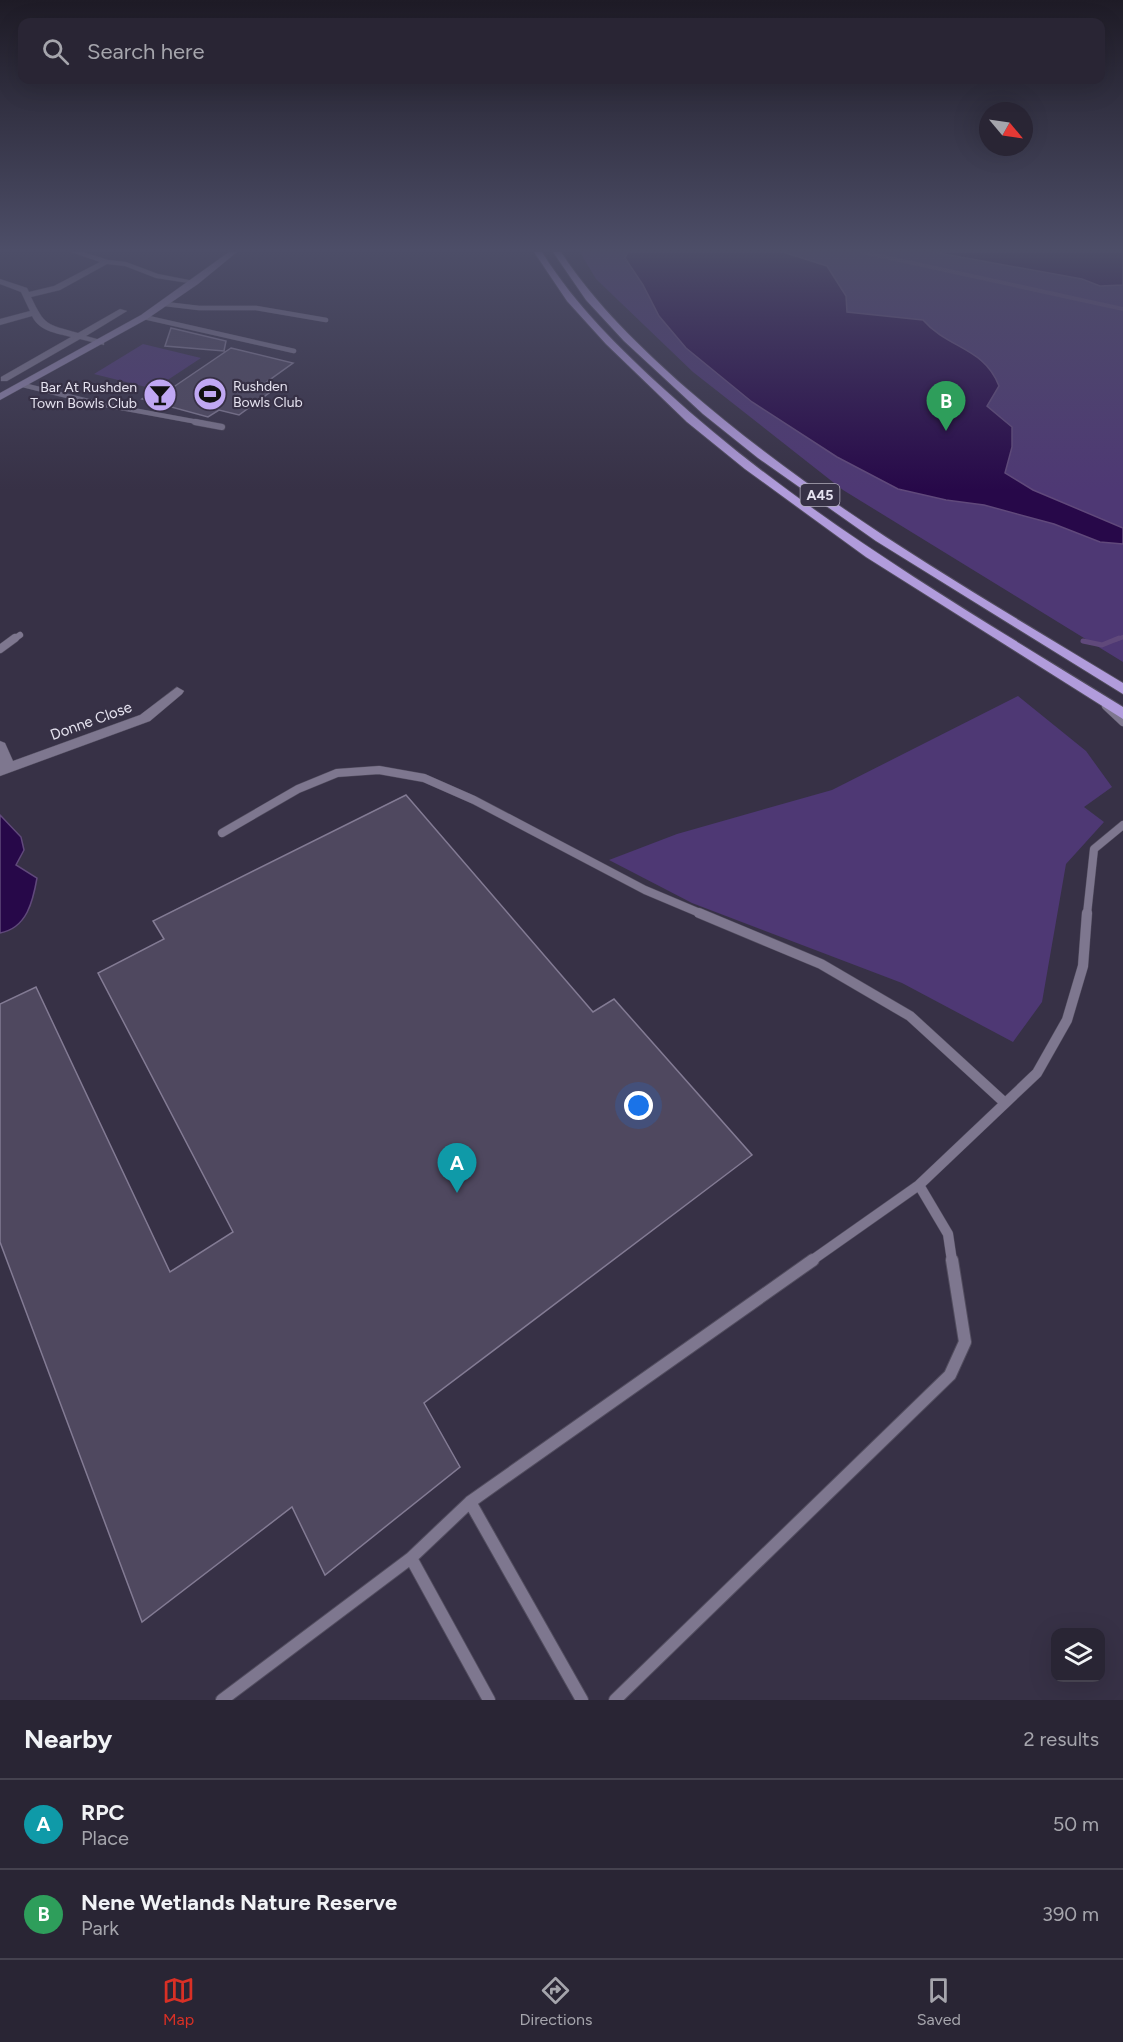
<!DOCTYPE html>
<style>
body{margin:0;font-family:Figtree,sans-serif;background:#312d3c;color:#f1f3f6}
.controls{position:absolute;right:18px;bottom:18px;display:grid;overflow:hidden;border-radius:12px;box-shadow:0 6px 24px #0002}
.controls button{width:54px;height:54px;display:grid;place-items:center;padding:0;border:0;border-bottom:2px solid #45424f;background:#292534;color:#f1f3f6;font:30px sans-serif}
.compass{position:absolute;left:979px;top:102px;width:54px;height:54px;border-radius:50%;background:#292534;box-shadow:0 6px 24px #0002;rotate:119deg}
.you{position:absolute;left:639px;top:1106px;width:21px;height:21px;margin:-15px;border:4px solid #fff;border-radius:50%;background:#1a73e8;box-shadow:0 0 0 9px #1a73e833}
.badge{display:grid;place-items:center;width:39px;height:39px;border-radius:50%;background:#d93025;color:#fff;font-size:20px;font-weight:700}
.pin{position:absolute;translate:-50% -50px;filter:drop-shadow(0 2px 3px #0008)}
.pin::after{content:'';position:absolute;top:32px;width:21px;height:18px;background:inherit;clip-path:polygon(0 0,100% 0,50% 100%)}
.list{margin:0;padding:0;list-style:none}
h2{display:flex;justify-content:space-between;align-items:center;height:78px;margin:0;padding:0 24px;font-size:26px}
h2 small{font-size:20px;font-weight:400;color:#a5a5ac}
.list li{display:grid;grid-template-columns:39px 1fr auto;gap:18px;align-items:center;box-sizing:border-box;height:90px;padding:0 24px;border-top:2px solid #45424f}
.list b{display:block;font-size:22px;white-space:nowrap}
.list p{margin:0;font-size:20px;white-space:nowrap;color:#a5a5ac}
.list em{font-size:20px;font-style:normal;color:#a5a5ac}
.icon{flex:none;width:33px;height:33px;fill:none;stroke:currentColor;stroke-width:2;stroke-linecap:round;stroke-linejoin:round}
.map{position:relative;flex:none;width:1123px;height:1700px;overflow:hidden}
.search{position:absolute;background:#292534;box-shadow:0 6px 24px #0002;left:18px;right:18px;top:18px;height:66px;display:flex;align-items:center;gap:15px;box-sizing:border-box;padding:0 21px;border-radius:12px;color:#a5a5ac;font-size:22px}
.sheet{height:258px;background:#292534}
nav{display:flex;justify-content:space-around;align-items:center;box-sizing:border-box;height:84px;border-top:2px solid #45424f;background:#292534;font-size:16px;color:#a5a5ac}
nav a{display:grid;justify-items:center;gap:3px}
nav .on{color:#d93025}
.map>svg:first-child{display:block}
</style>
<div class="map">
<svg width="1123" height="1700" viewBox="0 0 1123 1700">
<rect width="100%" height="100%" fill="#373146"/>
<path fill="#4e3874" d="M580 252H1123V662L843 490 693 372 596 279Z
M143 344 201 358 154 389 94 374Z
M1018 696 1086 751 1112 787 1084 807 1104 822 1066 864 1042 1002 1013 1042 902 983 692 903 609 860 677 834 832 790Z"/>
<path fill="#270849" stroke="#60497b" stroke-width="1.5" d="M628 252H783L827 266 846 296 847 312 923 320C948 349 984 347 999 386L987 406 1012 427V447L1005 473 1033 490 1123 528V544L1100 542 1054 524 984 505 946 500 898 489 837 457 752 402 686 348 659 316 643 285 625 258Z
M933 252H1123V285L1100 286 1082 279Z
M0 815 21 837 24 850 16 865 37 878C33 901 27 928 0 933Z"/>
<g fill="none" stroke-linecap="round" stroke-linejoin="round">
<path stroke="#60497b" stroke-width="4" d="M862 252 1123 309"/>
<path stroke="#60497b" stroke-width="4.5" d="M1115 640 1123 637"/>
<path stroke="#60497b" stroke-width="5" d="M1083 641 1102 645 1119 638"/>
</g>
<path fill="#4f485f" stroke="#837b94" stroke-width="1.5" d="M171 328 226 341 224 351 165 346Z
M231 348 293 363 264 384 277 387 239 415 219 410 208 417 142 399 164 385 172 388Z
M406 795 593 1012 614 999 752 1155 424 1403 460 1467 325 1575 292 1507 142 1622 0 1242V1004L36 987 170 1272 233 1232 98 973 164 939 153 921Z"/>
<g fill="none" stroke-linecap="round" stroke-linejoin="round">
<defs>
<path id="service-far4" d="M165 304 199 308H256L326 320
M144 317 294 351
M23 385 100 404 203 423"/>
<path id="service-far3" d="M195 422 222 427
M13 640 20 635"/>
<path id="service-far2" d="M0 649 15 638
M1106 706 1123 722
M222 833 298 789 337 773 379 770 424 778 474 800 645 890 702 914
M1087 914 1094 849 1123 825"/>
<path id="service-far1" d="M699 913 821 964 910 1016 1005 1103
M811 1261 919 1185
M952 1261 948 1234 919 1185 1037 1073 1067 1020 1083 966 1087 913"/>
<path id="service" d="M470 1502 582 1700
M411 1558 489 1700
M222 1700 411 1558 470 1502 813 1260
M615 1700 950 1375 965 1342 952 1260"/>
<path id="minor" d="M71 252H83L108 260 126 262 158 274 199 282 195 284 156 278 125 266 107 264 60 290 31 297C45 326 46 324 78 333L120 309 127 311 86 336 104 341V345L80 339 7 381H1V377L71 337C56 333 39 331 32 316L0 325V319L30 311 21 292 0 284V279L27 288 29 292 54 286 100 262Z
M177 687 184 691 182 694 150 721 0 776V741L5 743 13 761 140 715Z"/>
<path id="secondary" d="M229 252H237L198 284 147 319 0 400V393L141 315Z"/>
<path id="trunk" d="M534 252H542C575 305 619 348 665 390 803 516 965 609 1123 707V719L866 557 745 469 687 422 606 344 567 301Z
M553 252H561C595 304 640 347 686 388 819 504 973 592 1123 683V694L876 541 758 458 703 414 624 341 586 300Z"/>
</defs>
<use href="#service-far4" stroke="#524d5f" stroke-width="5"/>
<use href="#service-far3" stroke="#524d5f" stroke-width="7"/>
<use href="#service-far2" stroke="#524d5f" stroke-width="9"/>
<use href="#service-far1" stroke="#524d5f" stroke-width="11"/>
<use href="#service" stroke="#524d5f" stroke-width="14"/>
<use href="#minor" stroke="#524d5f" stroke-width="1"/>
<use href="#secondary" stroke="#524d5f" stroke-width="1"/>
<use href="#trunk" stroke="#524d5f" stroke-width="2"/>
<use href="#service-far4" stroke="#7e778f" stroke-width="4.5"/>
<use href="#service-far3" stroke="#7e778f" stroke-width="6"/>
<use href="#service-far2" stroke="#7e778f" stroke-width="8"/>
<use href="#service-far1" stroke="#7e778f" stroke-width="10"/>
<use href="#service" stroke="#7e778f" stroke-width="12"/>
<use href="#minor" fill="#7e778f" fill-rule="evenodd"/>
<use href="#secondary" fill="#9185ac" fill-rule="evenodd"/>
<use href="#trunk" fill="#b19cdc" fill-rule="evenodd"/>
</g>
<linearGradient id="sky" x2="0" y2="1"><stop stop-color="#1e1b26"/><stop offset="0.51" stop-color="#4d4e68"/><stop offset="1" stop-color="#4d4e68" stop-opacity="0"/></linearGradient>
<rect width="1123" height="490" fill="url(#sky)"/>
<defs>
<symbol id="stadium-disc" viewBox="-11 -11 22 22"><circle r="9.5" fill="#c0a8f3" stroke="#373146"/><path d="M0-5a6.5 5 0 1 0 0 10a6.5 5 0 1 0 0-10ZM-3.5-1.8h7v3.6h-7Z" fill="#111"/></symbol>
<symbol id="bar-disc" viewBox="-11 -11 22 22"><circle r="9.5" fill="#c0a8f3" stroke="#373146"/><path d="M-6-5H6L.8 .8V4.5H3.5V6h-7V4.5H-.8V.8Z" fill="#111"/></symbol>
</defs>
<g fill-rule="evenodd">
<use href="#stadium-disc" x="191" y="375" width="38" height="38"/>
<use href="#bar-disc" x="141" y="376" width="38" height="38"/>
</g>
<g text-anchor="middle" stroke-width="4.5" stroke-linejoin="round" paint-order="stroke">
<g font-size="14" fill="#e5e2ef" stroke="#373146" text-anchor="start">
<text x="233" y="391">Rushden<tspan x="233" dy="16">Bowls Club</tspan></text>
<text x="137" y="392" text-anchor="end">Bar At Rushden<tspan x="137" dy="16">Town Bowls Club</tspan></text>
</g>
<rect fill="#373146" stroke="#b1adbc" stroke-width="1.5" x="800.5" y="484" width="39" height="22" rx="4.5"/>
<g font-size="14" font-weight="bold" fill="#e5e2ef">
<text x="820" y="500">A45</text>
</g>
<g font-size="15" fill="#e5e2ef" stroke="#373146">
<text transform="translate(91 721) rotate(-20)" y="5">Donne Close</text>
</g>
</g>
</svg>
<div class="controls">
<button><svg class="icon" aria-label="layers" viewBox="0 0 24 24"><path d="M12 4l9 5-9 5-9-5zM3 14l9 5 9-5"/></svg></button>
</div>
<svg class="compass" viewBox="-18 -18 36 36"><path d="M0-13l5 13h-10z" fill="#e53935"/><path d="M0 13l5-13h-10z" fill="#a5a5ac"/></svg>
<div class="you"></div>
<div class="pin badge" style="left:457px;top:1193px;background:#0f9aa8">A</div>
<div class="pin badge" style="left:946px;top:431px;background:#2e9e5b">B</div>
<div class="search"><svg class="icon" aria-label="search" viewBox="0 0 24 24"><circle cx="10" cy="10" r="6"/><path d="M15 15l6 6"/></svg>Search here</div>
</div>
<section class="sheet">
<h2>Nearby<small>2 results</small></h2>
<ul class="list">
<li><span class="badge" style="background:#0f9aa8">A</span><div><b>RPC</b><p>Place</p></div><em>50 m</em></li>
<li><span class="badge" style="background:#2e9e5b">B</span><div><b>Nene Wetlands Nature Reserve</b><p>Park</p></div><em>390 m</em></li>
</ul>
</section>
<nav>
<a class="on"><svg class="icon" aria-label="map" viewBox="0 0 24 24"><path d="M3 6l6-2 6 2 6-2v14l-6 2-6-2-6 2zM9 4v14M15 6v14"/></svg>Map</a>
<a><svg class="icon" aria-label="directions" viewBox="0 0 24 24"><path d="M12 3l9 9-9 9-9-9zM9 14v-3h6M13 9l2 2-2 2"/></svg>Directions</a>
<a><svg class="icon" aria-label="saved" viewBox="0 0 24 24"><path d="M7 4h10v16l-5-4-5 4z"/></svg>Saved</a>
</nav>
